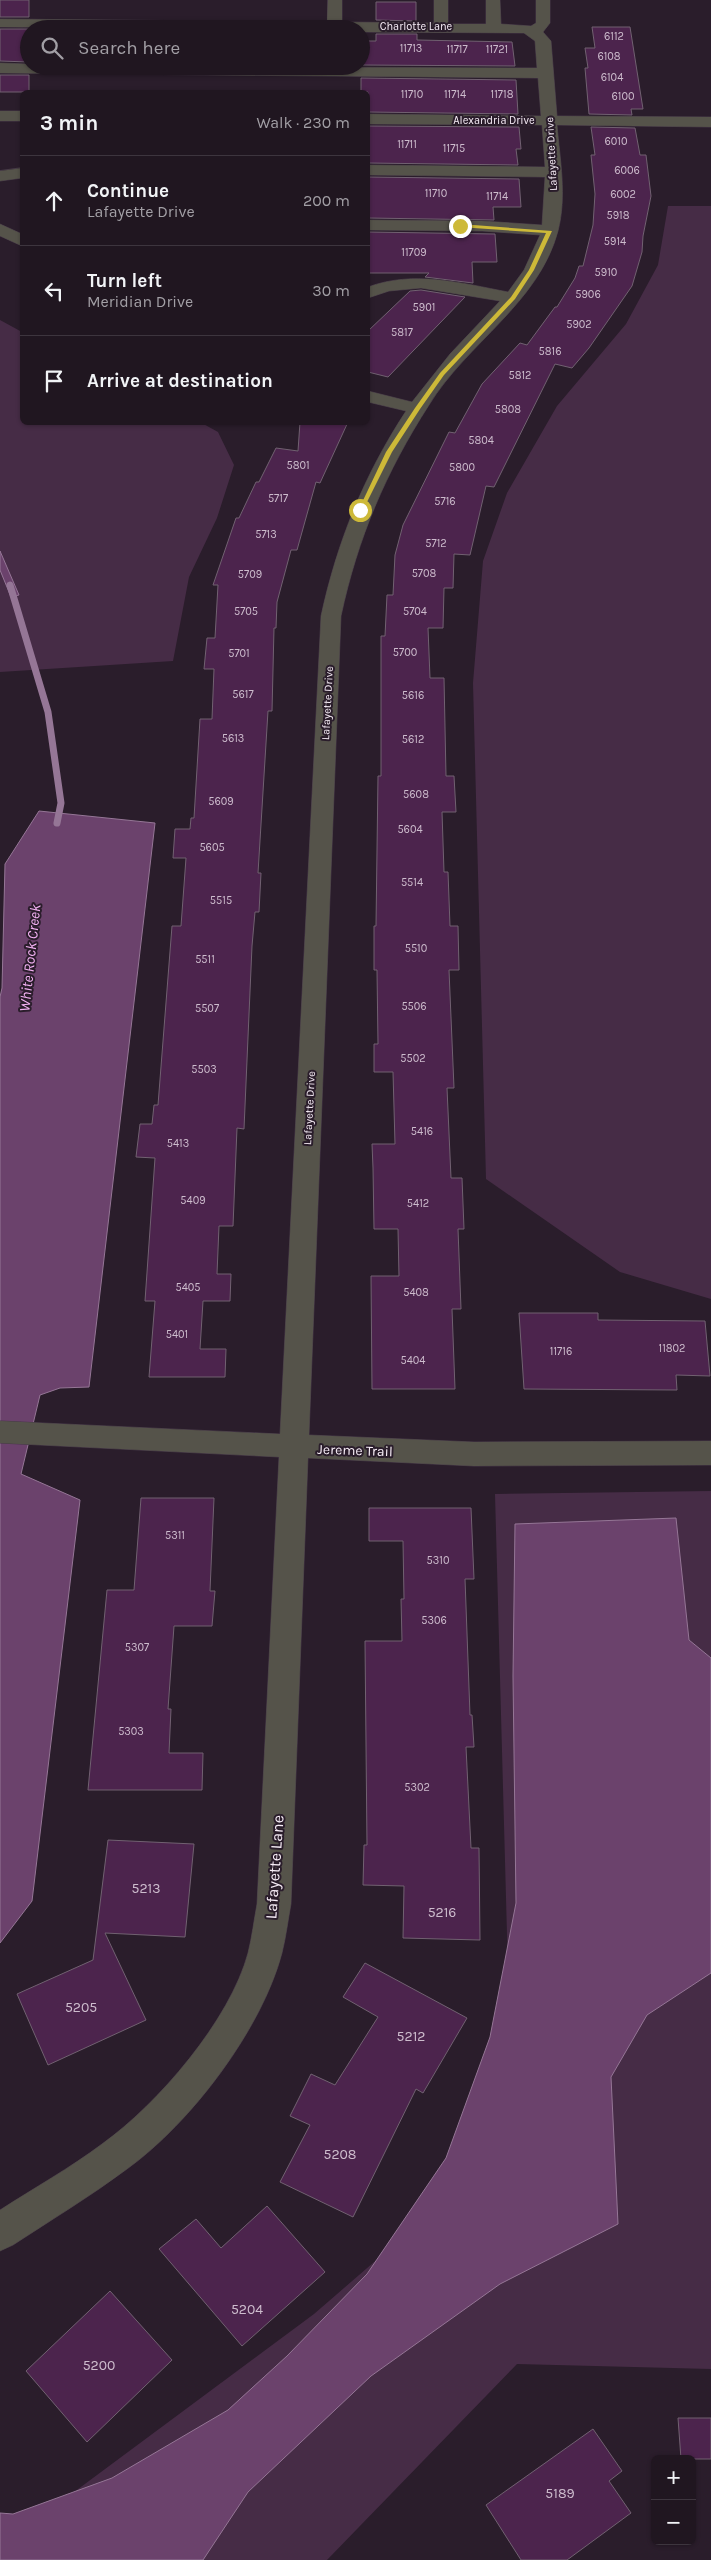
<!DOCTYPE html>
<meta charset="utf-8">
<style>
body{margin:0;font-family:Karla,sans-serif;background:#281f29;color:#f1f3f6}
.controls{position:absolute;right:15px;bottom:15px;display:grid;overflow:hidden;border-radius:8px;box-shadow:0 1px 4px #0004}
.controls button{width:45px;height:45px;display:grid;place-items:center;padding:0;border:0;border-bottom:1px solid #3d353e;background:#201620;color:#f1f3f6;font:25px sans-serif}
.stop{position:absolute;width:15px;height:15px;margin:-11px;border:4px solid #cdb938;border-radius:50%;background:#fff}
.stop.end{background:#cdb938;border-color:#fff;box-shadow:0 1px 5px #0008}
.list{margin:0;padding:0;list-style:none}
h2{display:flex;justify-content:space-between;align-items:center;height:65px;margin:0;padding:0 20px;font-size:21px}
h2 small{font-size:16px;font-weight:400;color:#a29fa5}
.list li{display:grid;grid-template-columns:32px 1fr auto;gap:15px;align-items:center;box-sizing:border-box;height:90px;padding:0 20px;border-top:1px solid #3d353e}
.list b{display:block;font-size:19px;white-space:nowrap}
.list p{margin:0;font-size:16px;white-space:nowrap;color:#a29fa5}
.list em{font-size:16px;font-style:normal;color:#a29fa5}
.icon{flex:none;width:28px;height:28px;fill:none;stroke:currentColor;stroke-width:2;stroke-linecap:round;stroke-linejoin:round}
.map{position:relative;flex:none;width:711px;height:2560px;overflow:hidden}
.search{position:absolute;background:#201620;box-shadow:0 1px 4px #0004;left:20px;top:20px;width:350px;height:55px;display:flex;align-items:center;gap:12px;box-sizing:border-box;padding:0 18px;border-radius:28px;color:#a29fa5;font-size:19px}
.panel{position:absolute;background:#201620;box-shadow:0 1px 4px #0004;left:20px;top:90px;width:350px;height:335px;border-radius:8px}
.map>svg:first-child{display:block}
</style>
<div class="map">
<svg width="711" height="2560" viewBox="0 0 711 2560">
<rect width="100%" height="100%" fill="#2a1d2b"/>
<path fill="#462c46" d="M668 206H711V1299L620 1272 486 1179 473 683 483 561 507 493 557 406 626 324 658 265Z
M0 320 22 332V422H200L218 432 234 465 217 518 189 577 173 661 0 672Z
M711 1491V2369L517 2364 327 2560H0V2547L314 2314 478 2172 509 2008 495 1494Z"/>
<path fill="#6b426c" stroke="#957696" d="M0 551 19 595 11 597 0 570Z
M39 811 155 823 89 1387 60 1388 40 1395 21 1474 80 1500 32 1901 0 1943V997L2 988 5 864Z
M676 1518 689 1640 711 1658V1973L647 2015 611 2077 618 2224 500 2284 371 2376 248 2492 203 2560H0V2513L13 2514 112 2478 228 2410 287 2356 367 2274 446 2158 490 2037 516 1903 513 1676 515 1524Z"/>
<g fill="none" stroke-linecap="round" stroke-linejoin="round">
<path stroke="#957696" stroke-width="7" d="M10 585 48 712 61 803 57 823"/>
</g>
<path fill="#4c244d" stroke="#716171" d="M0 0H29V17H0Z
M376 2H416V21L376 20Z
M592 27H630L643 109H631L632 115 589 114 585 68H588L585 48H595Z
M0 29H29V62L0 61Z
M376 34H417V40L512 42 515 66 361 65V41H376Z
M0 75H29V92H0Z
M361 78 516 80 518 114 368 112V92H361Z
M368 126 519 127 521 149H516L518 165 368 163Z
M591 127 635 128 640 155H646L651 196 643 236 642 252 632 286 589 348 572 368 555 364 494 487 486 486 470 555 454 554 453 588H444L443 628H428L430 678H444L446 776H454L456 812H442L444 872H448L450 926H458L459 970H449L454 1088H447L451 1178H462L464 1229H458L461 1309H452L455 1389H372L371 1276H399L398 1229H374L373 1168 372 1144H395L393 1072H374V1044H378L377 970H374V926H376L378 776H381V636H385L387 595H393L395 555 403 525 449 432 455 433 482 384 520 343 527 345 555 307H557L575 278 579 266H583L593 225 595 194 591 155H595Z
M368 177 519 179 521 207H493L494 220 368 218Z
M368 232 495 234 497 262H472L473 283 425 277 429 273H368Z
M421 290 465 297 388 377 368 372V331L410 291Z
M300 422H348L320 483 316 482 297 550H291L277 602 276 628H274L272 711H268L258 873H261L259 912H255L252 946 244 1129 237 1128 233 1226H219L217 1274H231L230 1301H203L200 1349H226L225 1377H149L155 1301H145L155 1158 136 1157 140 1124H152L154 1105H158L172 926H181L186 858H173L175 829H190L191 818H194L200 719H212L214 669H204L207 638H215L218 585H213L236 518H239L256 482H259L276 448 298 451Z
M519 1313H598V1320L705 1321 710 1376 676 1375 677 1390 524 1389Z
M141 1498H214L210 1591H215L212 1626H174L168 1709H171L169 1753H203L202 1790H88L107 1590H134Z
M369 1508H471L474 1579H465L470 1715H472L474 1747H466L471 1848H479L480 1940 403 1938 404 1886 363 1885 364 1845H367L365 1641H402L401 1599H404L403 1541H369Z
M108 1840 194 1844 185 1937 105 1933 146 2020 48 2065 17 1994 93 1960Z
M365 1963 467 2018 423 2093 416 2089 353 2217 280 2182 310 2125 290 2116 311 2074 335 2085 378 2017 343 1997Z
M267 2206 325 2272 242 2346 159 2249 196 2219 221 2248Z
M110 2291 172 2360 87 2442 26 2371Z
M678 2418H711V2459H681Z
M593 2429 622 2471 609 2481 631 2513 567 2560H521L486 2505Z"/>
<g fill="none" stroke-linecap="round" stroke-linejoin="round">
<defs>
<path id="minor" d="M328 0H342V22L434 23V0H448V24H486V0H500L501 24 531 26 536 23V0H550V23L543 32 551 41 557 116 711 117V127L557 125C560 160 567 196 558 231 539 303 467 343 429 405 386 472 358 537 341 616L309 1435 474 1442 711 1441V1465L474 1466 308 1458 291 1904C288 1920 286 1937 282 1953 262 2029 191 2123 127 2169 91 2196 51 2220 13 2245L0 2251V2210C34 2188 70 2168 102 2144 158 2104 230 2020 248 1953 252 1937 254 1920 257 1904L279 1457 0 1443V1421L280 1434 321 616C337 542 364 475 406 411L368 402V391L412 402 450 354 500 301 421 288 389 291 368 298V287C414 270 461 283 508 292L524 270 540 235 482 231 368 230V220L482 221 542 225 545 177 368 175V165L545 167 542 125 368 124V114L541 116 538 78 0 73V63L29 64V66L537 68 535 41 524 33 361 32V29L0 27V19L327 22Z
M0 111H22V121H0Z
M22 168V178L0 181V171Z
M0 224 22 234V246L0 236Z"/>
</defs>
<use href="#minor" stroke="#473a48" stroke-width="1"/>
<use href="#minor" fill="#55534a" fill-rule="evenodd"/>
</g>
<path fill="#cdb938" d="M460 224 552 231 534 270 515 299 444 375 420 409 392 452 363 510 358 511 386 452 415 408 440 373 511 297 529 270 546 233 459 227Z"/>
<g text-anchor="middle" stroke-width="4" stroke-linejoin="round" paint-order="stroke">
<g font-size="11" fill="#f8eef8" stroke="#2a1d2b">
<text x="416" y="30">Charlotte Lane</text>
<text x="494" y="124">Alexandria Drive</text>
<text transform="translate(551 154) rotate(-93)" y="4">Lafayette Drive</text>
<text transform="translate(327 703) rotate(-87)" y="4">Lafayette Drive</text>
<text transform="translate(309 1108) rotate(-87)" y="4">Lafayette Drive</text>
</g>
<g font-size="11" fill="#cdbccd">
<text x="614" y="40">6112</text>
<text x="411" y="52">11713</text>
<text x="457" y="53">11717</text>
<text x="497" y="53">11721</text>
<text x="609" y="60">6108</text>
<text x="612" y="81">6104</text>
<text x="412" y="98">11710</text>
<text x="455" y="98">11714</text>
<text x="502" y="98">11718</text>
<text x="623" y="100">6100</text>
<text x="616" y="145">6010</text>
<text x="407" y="148">11711</text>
<text x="454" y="152">11715</text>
<text x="627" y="174">6006</text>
<text x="436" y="197">11710</text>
<text x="623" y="198">6002</text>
<text x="497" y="200">11714</text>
<text x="618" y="219">5918</text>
<text x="615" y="245">5914</text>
<text x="414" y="256">11709</text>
<text x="606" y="276">5910</text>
<text x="588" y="298">5906</text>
<text x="424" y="311">5901</text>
<text x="579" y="328">5902</text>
<text x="402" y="336">5817</text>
<text x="550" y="355">5816</text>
<text x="520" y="379">5812</text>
<text x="508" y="413">5808</text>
<text x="481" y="444">5804</text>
<text x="298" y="469">5801</text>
<text x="462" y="471">5800</text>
<text x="278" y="502">5717</text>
<text x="445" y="505">5716</text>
<text x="266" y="538">5713</text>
<text x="436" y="547">5712</text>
<text x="424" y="577">5708</text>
<text x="250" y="578">5709</text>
<text x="246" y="615">5705</text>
<text x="415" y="615">5704</text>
<text x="405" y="656">5700</text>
<text x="239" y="657">5701</text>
<text x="243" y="698">5617</text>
<text x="413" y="699">5616</text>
<text x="233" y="742">5613</text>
<text x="413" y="743">5612</text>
<text x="416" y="798">5608</text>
<text x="221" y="805">5609</text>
<text x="410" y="833">5604</text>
<text x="212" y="851">5605</text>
<text x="412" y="886">5514</text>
<text x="221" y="904">5515</text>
<text x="416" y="952">5510</text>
<text x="205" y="963">5511</text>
<text x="414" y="1010">5506</text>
<text x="207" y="1012">5507</text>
<text x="413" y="1062">5502</text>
<text x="204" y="1073">5503</text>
<text x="422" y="1135">5416</text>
<text x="178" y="1147">5413</text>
<text x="193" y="1204">5409</text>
<text x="418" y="1207">5412</text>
<text x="188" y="1291">5405</text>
<text x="416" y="1296">5408</text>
<text x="177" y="1338">5401</text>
<text x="672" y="1352">11802</text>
<text x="561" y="1355">11716</text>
<text x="413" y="1364">5404</text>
<text x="175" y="1539">5311</text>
<text x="438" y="1564">5310</text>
<text x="434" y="1624">5306</text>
<text x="137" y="1651">5307</text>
<text x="131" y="1735">5303</text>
<text x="417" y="1791">5302</text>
</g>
<g font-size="14" fill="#f8eef8" stroke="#2a1d2b">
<text transform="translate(355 1450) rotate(2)" y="5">Jereme Trail</text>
</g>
<g font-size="14" fill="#cdbccd">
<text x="146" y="1893">5213</text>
<text x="442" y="1917">5216</text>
<text x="81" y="2012">5205</text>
<text x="411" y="2041">5212</text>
<text x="340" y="2159">5208</text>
<text x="247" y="2314">5204</text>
<text x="99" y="2370">5200</text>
<text x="560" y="2498">5189</text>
</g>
<g font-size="15" font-style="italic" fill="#f3b1f3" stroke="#2a1d2b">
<text transform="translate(30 958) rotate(-84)" y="5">White Rock Creek</text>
</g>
<g font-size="16" fill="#f8eef8" stroke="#2a1d2b">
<text transform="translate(274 1867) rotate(-86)" y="6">Lafayette Lane</text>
</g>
</g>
</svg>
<div class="controls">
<button>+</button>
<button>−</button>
</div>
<div class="stop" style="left:360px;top:510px"></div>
<div class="stop end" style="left:460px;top:226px"></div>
<div class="search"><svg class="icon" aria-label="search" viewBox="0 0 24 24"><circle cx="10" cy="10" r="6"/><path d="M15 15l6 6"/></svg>Search here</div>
<section class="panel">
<h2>3 min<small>Walk · 230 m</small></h2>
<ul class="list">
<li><svg class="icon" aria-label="ahead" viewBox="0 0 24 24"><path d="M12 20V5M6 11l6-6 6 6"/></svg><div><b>Continue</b><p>Lafayette Drive</p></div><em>200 m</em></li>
<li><svg class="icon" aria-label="left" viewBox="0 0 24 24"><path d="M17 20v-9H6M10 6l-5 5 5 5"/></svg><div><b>Turn left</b><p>Meridian Drive</p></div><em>30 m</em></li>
<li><svg class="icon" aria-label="arrive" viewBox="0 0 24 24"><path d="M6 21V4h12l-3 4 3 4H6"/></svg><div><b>Arrive at destination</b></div></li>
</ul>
</section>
</div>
